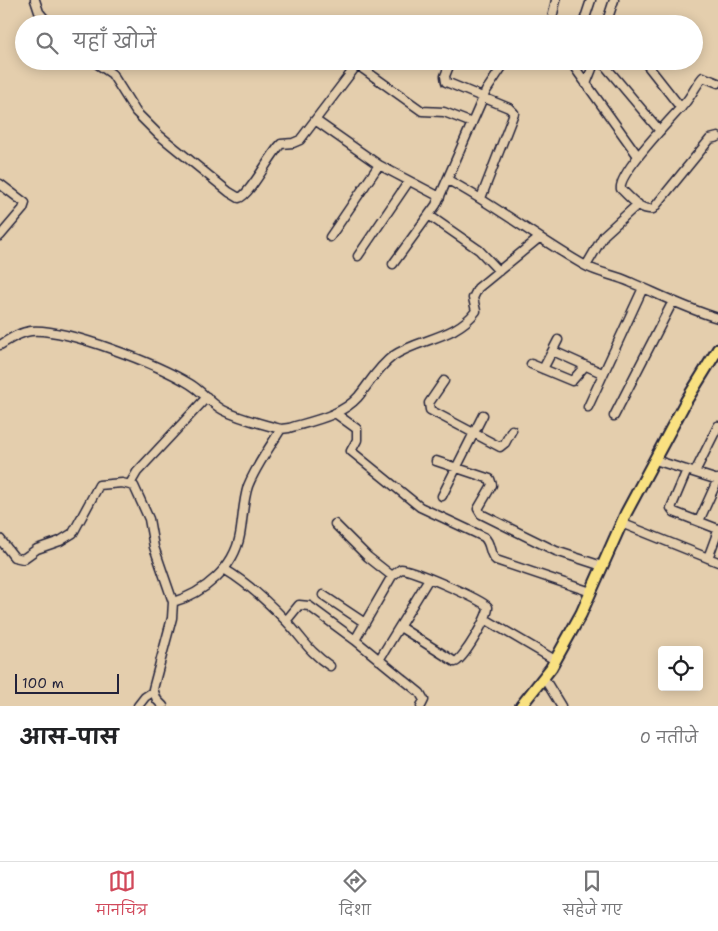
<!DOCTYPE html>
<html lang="hi">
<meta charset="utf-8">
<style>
body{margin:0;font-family:"Shantell Sans","Playpen Sans Deva",sans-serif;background:#f2f2f2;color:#202124}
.controls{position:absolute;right:15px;bottom:15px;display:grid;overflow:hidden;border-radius:5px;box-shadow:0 2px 12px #0003}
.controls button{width:45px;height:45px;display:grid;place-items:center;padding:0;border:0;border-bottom:1px solid #e0e0e0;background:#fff;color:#202124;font:25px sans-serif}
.scale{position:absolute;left:15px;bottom:12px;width:104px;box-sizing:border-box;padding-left:5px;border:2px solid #22223b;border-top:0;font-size:14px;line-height:18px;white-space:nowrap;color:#22223b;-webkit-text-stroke:4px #e4cead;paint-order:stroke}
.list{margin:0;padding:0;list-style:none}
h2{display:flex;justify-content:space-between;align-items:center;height:65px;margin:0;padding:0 20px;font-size:21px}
h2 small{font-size:16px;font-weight:400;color:#757577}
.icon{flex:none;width:28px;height:28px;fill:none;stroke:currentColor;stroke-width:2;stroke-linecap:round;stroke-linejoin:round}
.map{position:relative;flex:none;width:718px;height:706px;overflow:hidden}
.search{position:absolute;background:#fff;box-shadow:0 2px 12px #0003;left:15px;right:15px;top:15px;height:55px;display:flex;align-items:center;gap:12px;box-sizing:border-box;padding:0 18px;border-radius:28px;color:#757577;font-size:19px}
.sheet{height:155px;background:#fff}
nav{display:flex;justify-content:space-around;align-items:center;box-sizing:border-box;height:70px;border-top:1px solid #e0e0e0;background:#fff;font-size:14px;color:#757577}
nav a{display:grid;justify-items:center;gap:2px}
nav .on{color:#d1495b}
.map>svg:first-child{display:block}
</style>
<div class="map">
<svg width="718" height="706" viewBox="0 0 718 706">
<rect width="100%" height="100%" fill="#e4cead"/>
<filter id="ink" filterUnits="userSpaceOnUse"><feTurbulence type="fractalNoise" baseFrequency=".02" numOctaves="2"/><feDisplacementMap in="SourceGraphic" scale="10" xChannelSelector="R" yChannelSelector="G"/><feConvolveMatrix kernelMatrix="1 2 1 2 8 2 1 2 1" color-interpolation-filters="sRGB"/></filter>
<g filter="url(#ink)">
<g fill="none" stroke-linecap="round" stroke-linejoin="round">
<defs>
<path id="minor" d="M35 0 39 12 49 24
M553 14 556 0
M583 24 591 0
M606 24 614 0
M93 61 112 74 136 112 159 135 229 192 239 198C250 195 270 155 281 144L293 143 300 140 357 65
M352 61 422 111 444 112 472 123
M451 61 445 76 446 82 509 108 514 113 481 198
M570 61 638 156
M601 61 660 131
M644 61 681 108
M718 83 703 77C696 85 692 95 685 103 673 117 617 174 621 189 630 197 640 211 653 209L710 139 718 137
M586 84 595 61
M315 120 379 165 440 197
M448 180C495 205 537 238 584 265 598 273 615 275 630 282 660 295 687 309 718 318
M0 184 25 203 23 209 0 236
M430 216 479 250 499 271
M330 237 379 165
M358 256 409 181
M393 264 436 205 486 91 502 67
M586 266 604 235 638 204
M0 345C10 339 20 332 31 331 67 328 159 365 190 384 202 391 210 403 223 410 240 419 262 424 281 429L289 428C312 421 341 416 358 397 369 384 378 367 393 356 420 338 455 339 476 311L473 298 478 288 539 238
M553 351 602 373
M531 364 572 381 585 366
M543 369 558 340
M444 381 429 403 430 410 500 447 505 443 512 430
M588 407 643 288
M335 413 357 429V440L351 451 420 507 484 537C492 544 488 554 496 560L591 592
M614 416 672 303
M655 460 718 480
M436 461 490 479 492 485 478 509 481 514 556 551 602 566
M687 470 671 508 674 512 718 529
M695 472 718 426
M130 484 137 472 207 397
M442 496 483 415
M699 521 718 479
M621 523 718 562
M335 524 368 557 392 576
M0 539 14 557 23 559 37 549 60 541 73 533 99 485 122 483 134 486 149 519 154 547 173 602 172 618 153 689 157 700 163 706
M708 558 718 531
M224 569C246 582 269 603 287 622 303 639 309 652 330 666
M323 595 365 623
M173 602C204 593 234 568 240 535 243 519 243 501 248 486 256 466 270 447 281 429
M485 619 555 660
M286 621 299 605 309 606 355 640 420 693 424 700 421 706
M355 640 392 576 401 569C411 569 481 599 488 607 489 616 463 660 455 662L400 627
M379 660 428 580
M544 678 561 706
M138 706 145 697 154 691"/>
<path id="major" d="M521 706 551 668 581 614 626 513 686 401 718 349"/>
</defs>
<use href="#minor" stroke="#22223b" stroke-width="11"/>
<use href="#major" stroke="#22223b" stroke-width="14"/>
<use href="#minor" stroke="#e4cead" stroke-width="8"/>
<use href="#major" stroke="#f9e181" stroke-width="10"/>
</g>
</g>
</svg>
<div class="controls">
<button><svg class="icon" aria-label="locate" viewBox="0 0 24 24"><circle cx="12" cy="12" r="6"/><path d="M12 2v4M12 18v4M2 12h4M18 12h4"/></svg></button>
</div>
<div class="scale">100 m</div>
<div class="search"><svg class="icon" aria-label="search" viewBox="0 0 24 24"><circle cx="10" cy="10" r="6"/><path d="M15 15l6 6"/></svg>यहाँ खोजें</div>
</div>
<section class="sheet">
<h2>आस-पास<small>0 नतीजे</small></h2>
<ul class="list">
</ul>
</section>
<nav>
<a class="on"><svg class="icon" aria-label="map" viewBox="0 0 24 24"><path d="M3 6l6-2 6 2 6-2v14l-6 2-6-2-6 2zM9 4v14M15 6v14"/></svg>मानचित्र</a>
<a><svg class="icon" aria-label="directions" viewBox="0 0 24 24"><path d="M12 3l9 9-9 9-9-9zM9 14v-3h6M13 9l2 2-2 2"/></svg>दिशा</a>
<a><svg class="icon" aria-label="saved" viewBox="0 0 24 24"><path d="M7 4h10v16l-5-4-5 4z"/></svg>सहेजे गए</a>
</nav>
